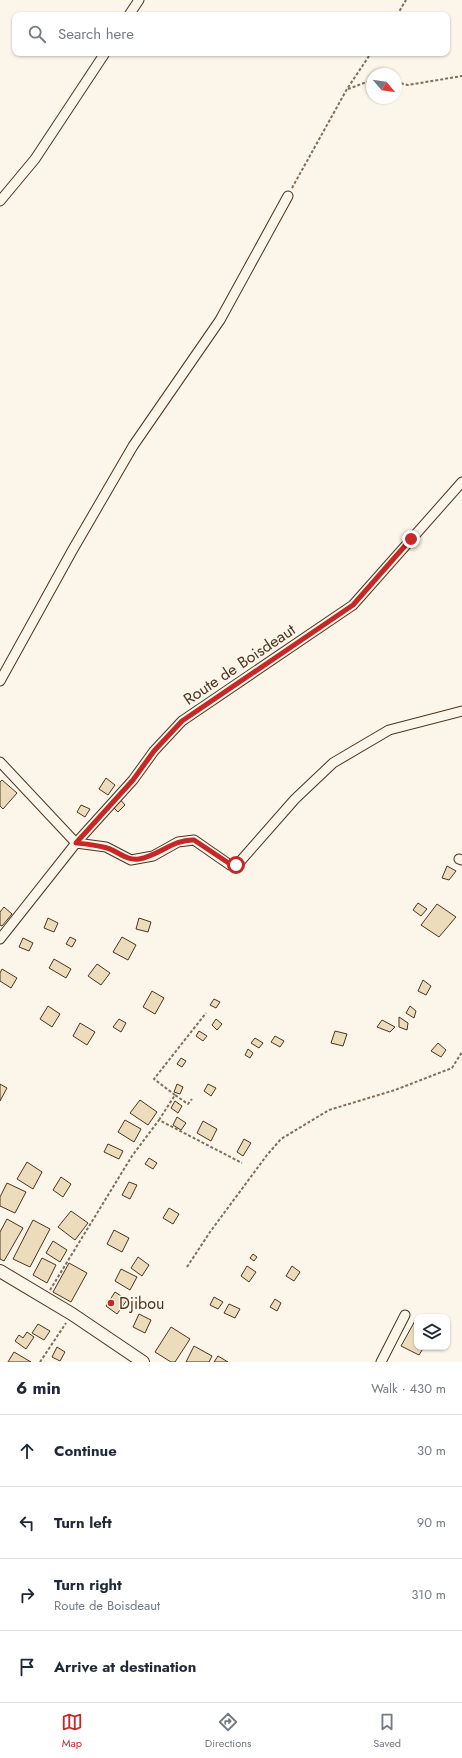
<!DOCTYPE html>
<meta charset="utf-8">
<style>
body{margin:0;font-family:Jost,sans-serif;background:#f2f2f3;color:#1f2937}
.controls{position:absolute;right:12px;bottom:12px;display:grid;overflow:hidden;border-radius:8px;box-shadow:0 1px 3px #0004}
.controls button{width:36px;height:36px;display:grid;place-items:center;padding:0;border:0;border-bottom:1px solid #e0e1e3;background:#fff;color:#1f2937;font:20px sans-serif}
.compass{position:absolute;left:366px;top:68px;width:36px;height:36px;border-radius:50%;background:#fff;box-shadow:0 1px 3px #0004;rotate:119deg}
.stop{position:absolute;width:12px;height:12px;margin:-9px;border:3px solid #c62828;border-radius:50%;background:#fff}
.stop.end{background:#c62828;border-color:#fff;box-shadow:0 1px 4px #0008}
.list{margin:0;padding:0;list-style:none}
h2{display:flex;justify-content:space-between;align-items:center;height:52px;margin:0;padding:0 16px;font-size:17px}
h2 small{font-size:13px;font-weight:400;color:#747a83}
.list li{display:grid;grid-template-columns:26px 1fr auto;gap:12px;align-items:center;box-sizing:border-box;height:72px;padding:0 16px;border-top:1px solid #e0e1e3}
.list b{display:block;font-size:15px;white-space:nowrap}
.list p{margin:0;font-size:13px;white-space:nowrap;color:#747a83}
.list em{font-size:13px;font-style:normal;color:#747a83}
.icon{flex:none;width:22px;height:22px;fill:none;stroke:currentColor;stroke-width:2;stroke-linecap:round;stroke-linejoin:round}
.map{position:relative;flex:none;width:462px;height:1362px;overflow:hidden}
.search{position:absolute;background:#fff;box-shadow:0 1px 3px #0004;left:12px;right:12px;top:12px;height:44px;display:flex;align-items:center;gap:10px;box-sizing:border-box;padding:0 14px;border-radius:8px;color:#747a83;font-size:15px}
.sheet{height:340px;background:#fff}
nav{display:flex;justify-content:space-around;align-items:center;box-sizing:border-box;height:56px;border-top:1px solid #e0e1e3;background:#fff;font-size:11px;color:#747a83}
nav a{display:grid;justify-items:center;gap:2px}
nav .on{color:#c62828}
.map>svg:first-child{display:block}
</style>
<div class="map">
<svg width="462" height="1362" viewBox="0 0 462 1362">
<rect width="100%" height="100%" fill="#fbf6e9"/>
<path fill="#ecdcbc" stroke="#4a3520" d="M106 778 115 785 108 795 99 789Z
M2 780 17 793 3 809 0 806V782Z
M119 798 125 805 118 812 112 806Z
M81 805 90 809 85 817 77 812Z
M447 866 456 871 449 880 442 878Z
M418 903 427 909 421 916 413 910Z
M437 904 456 917 439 937 421 925Z
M4 907 12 914 2 926 0 925V912Z
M48 918 58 923 54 932 44 928Z
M139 918 151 922 148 932 136 929Z
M70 937 76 940 72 947 66 944Z
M122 937 136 945 128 960 113 952Z
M23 938 33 943 29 951 19 947Z
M54 959 71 969 66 978 49 968Z
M97 964 110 973 101 985 88 976Z
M2 969 17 978 11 988 0 981V973Z
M423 980 431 986 426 995 418 991Z
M152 991 164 998 155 1014 143 1007Z
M214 999 220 1002 216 1008 210 1005Z
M48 1006 60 1014 52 1027 40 1019Z
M410 1006 416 1011 414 1018 406 1013Z
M399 1017 408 1023 407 1030 399 1027Z
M119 1019 126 1023 121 1032 113 1027Z
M216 1019 222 1024 217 1030 212 1025Z
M382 1020 395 1027 390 1032 377 1027Z
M80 1023 95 1032 87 1045 73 1036Z
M199 1031 207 1036 203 1041 196 1036Z
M335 1031 347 1034 343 1046 331 1043Z
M275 1036 284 1041 280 1047 271 1042Z
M255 1038 263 1043 259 1048 251 1043Z
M438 1043 446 1050 441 1057 431 1051Z
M248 1049 253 1053 250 1058 245 1055Z
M181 1058 186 1061 182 1067 177 1064Z
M0 1084 7 1088 0 1101Z
M177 1084 183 1087 180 1094 174 1092Z
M208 1084 216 1088 211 1096 204 1091Z
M140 1100 157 1112 148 1125 130 1113Z
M175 1101 182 1106 178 1113 171 1108Z
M177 1117 186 1123 181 1130 173 1125Z
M125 1120 141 1129 134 1142 118 1132Z
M203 1121 217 1129 211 1141 197 1133Z
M244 1139 251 1143 243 1156 237 1152Z
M108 1144 123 1151 119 1159 104 1152Z
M149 1158 157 1163 153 1169 145 1164Z
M27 1162 42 1172 33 1189 17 1179Z
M61 1177 71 1184 63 1197 53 1190Z
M129 1182 137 1185 130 1199 122 1195Z
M7 1183 26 1192 15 1213 0 1206V1197Z
M169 1208 179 1214 173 1224 163 1218Z
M71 1211 88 1223 75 1240 58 1227Z
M7 1219 23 1228 4 1261 0 1259V1232Z
M33 1220 50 1229 30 1267 13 1259Z
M114 1230 129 1238 122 1252 107 1244Z
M53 1241 67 1250 60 1262 46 1253Z
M253 1254 257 1257 254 1261 250 1258Z
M138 1257 149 1265 142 1276 131 1268Z
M42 1258 56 1265 47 1283 33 1275Z
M69 1263 87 1273 71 1302 53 1292Z
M247 1266 256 1272 249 1282 241 1276Z
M292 1266 300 1272 294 1281 286 1276Z
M121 1269 137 1277 130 1290 115 1281Z
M115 1292 127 1300 117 1314 106 1306Z
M214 1297 223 1302 218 1309 210 1305Z
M275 1299 281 1303 277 1311 270 1307Z
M229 1304 240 1309 235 1318 224 1313Z
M139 1314 151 1320 145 1333 133 1327Z
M416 1319 417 1347H424L419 1355 401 1346Z
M38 1324 50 1331 44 1340 32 1333Z
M171 1327 190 1339 175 1362H171L155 1352Z
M27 1332 34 1337 26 1349 15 1341 19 1335 23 1338Z
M194 1346 212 1356 209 1362H186Z
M57 1347 65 1352 60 1361 52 1357Z
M14 1352 31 1362H8Z
M218 1356 228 1362H214Z"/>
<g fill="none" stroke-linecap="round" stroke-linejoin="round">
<defs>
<path id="street" d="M129 15 139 0
M0 201 35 159 105 53
M0 681 72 551 133 446 220 320 288 196
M0 762 76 843 106 847 131 860 153 856 178 842 194 840 230 865H237L295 799 333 763 389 730 462 711
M459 859 462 860
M0 939 76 843 133 780 154 751 182 721 353 605 462 482
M381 1362 405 1315"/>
<path id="secondary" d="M0 1271 72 1314 143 1362"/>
</defs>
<use href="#street" stroke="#4a3520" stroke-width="11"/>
<use href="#secondary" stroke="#4a3520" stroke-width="14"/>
<path stroke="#7f6f5c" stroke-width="2" stroke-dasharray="3 2" stroke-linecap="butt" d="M397 15 406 0
M396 82 408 85 462 76
M348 89 372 80
M292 188 347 89 371 53
M175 1095 154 1079 206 1013
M159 1120 175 1095 188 1104 192 1099
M187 1267 210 1232 267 1155 281 1139 329 1110 395 1090 452 1068 462 1052
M50 1290 132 1156 159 1120 242 1163
M40 1362 66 1323"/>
<use href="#street" stroke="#fbf6e9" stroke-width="9"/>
<use href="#secondary" stroke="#fbf6e9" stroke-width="12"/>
</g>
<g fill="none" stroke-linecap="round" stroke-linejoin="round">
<path stroke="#c62828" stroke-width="5" d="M236 865 230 864 194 840C174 839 158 856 139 859 126 861 118 851 107 848 97 845 86 844 76 843L133 780 154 751 182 721 353 605 411 539"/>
</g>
<circle fill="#c62828" stroke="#fbf6e9" stroke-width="1.5" cx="111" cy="1303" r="4"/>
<g text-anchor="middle" stroke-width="3" stroke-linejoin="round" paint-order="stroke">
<g font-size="16" fill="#4a3520" stroke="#fbf6e9">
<text transform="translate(239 664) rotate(-34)" y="6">Route de Boisdeaut</text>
</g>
<g font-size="16" fill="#4a3520" stroke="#fbf6e9" text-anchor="start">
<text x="119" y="1309">Djibou</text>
</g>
</g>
</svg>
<div class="controls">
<button><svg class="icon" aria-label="layers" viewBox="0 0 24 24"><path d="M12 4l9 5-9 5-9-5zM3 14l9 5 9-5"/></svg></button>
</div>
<svg class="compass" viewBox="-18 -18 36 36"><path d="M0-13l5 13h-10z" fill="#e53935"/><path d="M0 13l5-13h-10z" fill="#747a83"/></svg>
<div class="stop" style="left:236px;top:865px"></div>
<div class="stop end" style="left:411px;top:539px"></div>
<div class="search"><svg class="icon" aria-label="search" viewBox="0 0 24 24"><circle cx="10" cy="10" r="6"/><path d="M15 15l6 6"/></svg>Search here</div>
</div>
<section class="sheet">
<h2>6 min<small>Walk · 430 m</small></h2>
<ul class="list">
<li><svg class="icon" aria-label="ahead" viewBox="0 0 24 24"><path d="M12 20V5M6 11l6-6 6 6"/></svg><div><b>Continue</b></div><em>30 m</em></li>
<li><svg class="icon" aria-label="left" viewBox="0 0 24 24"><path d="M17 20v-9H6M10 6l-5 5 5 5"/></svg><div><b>Turn left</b></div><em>90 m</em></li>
<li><svg class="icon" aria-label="right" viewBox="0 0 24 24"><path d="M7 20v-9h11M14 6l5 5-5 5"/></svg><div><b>Turn right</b><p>Route de Boisdeaut</p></div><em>310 m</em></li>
<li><svg class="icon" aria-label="arrive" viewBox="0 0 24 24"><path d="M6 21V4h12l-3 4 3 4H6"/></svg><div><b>Arrive at destination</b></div></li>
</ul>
</section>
<nav>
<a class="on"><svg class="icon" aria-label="map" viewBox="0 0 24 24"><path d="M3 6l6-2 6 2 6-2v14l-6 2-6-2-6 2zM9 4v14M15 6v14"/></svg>Map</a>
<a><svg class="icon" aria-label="directions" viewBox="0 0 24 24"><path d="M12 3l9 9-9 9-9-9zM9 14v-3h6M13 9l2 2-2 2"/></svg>Directions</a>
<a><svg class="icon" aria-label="saved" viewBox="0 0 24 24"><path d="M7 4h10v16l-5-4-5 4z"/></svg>Saved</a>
</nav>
